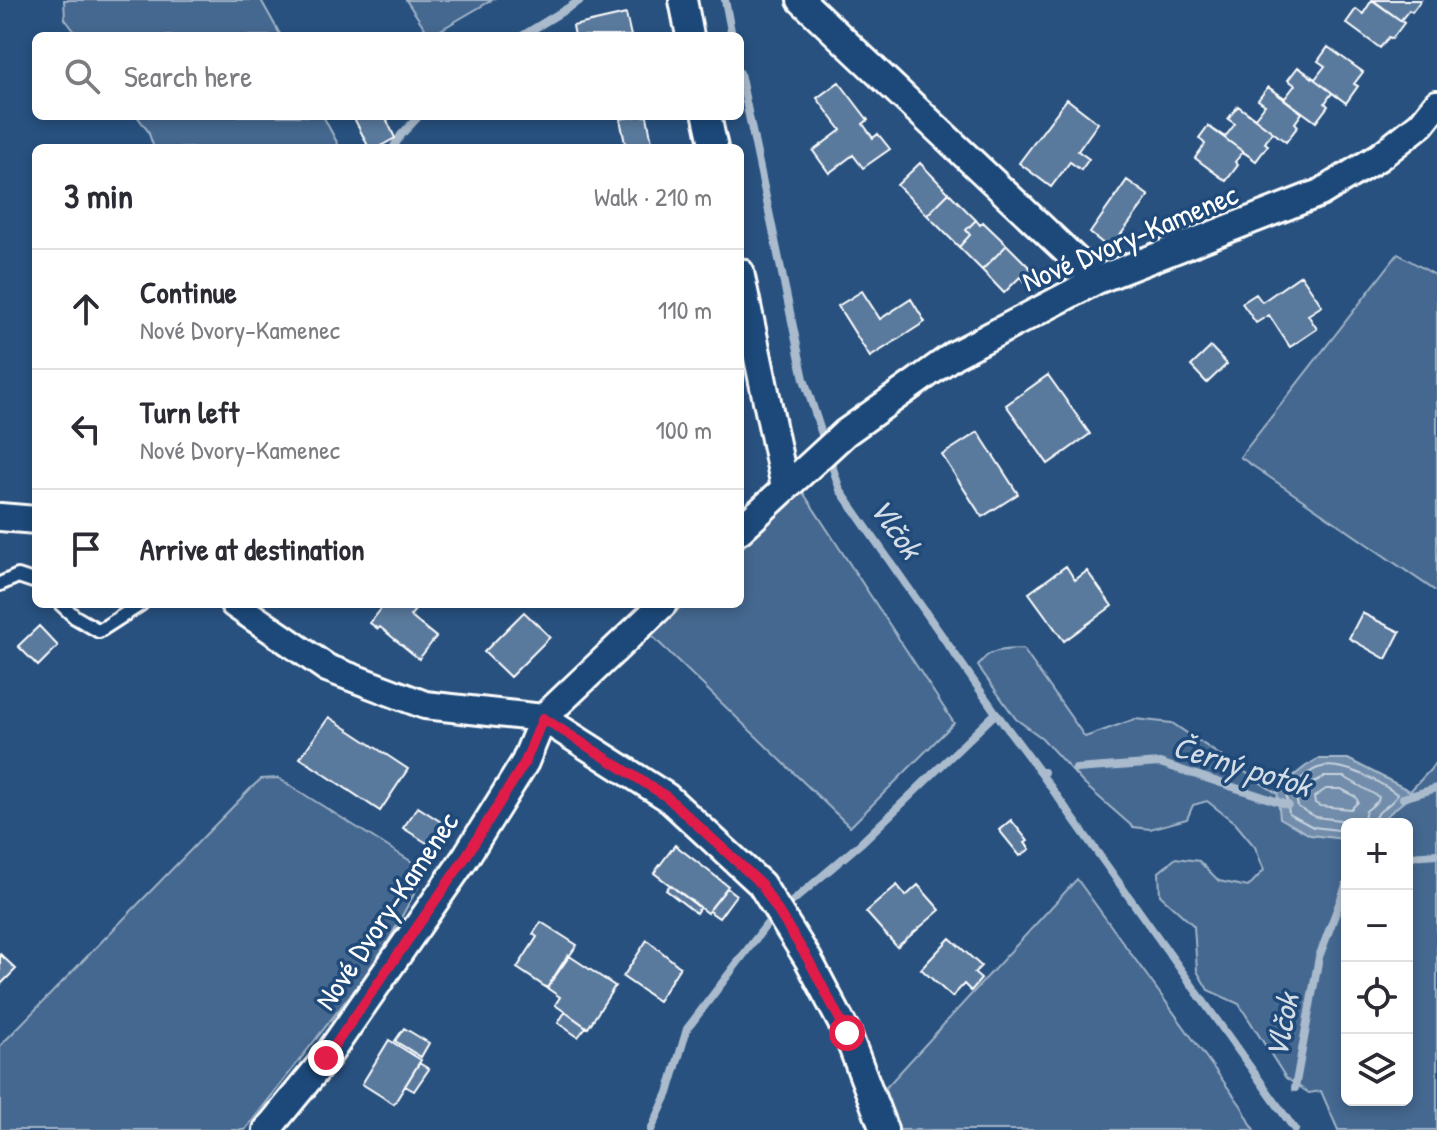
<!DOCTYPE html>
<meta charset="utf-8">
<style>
body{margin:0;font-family:"Patrick Hand",sans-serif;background:#f7f7f7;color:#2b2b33}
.controls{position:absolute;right:24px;bottom:24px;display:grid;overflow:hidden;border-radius:12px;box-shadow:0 4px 12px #0003}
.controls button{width:72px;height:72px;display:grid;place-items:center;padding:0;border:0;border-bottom:2px solid #e1e1e2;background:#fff;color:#2b2b33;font:40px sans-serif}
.stop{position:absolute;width:24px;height:24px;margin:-18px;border:6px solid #e11d48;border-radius:50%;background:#fff}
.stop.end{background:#e11d48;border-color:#fff;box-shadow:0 2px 8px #0008}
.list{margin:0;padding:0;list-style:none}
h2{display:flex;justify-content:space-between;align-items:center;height:104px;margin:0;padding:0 32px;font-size:34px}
h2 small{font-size:26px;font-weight:400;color:#7c7c81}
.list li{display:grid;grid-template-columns:52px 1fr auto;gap:24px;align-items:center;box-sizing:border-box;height:120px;padding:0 32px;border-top:2px solid #e1e1e2}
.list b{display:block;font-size:30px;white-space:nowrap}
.list p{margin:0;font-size:26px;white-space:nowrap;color:#7c7c81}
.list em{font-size:26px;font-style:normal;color:#7c7c81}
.icon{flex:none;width:44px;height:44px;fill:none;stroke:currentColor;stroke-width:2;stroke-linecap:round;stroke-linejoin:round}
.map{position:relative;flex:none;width:1437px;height:1130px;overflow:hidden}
.search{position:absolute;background:#fff;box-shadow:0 4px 12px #0003;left:32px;top:32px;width:712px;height:88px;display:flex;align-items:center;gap:20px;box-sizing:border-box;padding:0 28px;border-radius:12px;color:#7c7c81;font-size:30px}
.panel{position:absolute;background:#fff;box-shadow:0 4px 12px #0003;left:32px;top:144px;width:712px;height:464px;border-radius:12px}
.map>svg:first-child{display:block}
</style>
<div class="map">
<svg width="1437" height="1130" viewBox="0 0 1437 1130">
<rect width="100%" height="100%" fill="#28517f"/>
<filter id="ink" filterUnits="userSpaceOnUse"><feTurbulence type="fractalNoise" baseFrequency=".0125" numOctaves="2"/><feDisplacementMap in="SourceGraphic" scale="16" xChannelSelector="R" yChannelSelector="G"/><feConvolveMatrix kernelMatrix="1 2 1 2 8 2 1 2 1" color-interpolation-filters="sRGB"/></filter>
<g filter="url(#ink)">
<path fill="#446890" stroke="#a2b4c8" stroke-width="2" d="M64 0H261L281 36H78L65 19Z
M406 0H492L430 36Z
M137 116H323L340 148H154L148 131Z
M1398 254 1437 276V592L1240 457Z
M802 491 954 723 850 827 651 635 684 604H740V550Z
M1023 649 1085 737 1135 719 1172 723 1294 805 1347 824V1100H1407V824H1379L1430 770 1437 760V1130H1338L1321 1091 1309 1093 1286 1078 1239 1004 1208 990 1197 971 1194 926 1160 895 1159 872 1176 858 1199 861 1219 881 1248 887 1264 870 1255 847 1235 823 1207 801 1193 805 1187 819 1150 829 1133 827 1084 784 1042 738 1016 719 978 666C989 648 1003 650 1023 649Z
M278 778 417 865 420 883 379 958 245 1130H0V1046L251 788 261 779Z
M1077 879 1242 1107 1254 1130H892L880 1094Z"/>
<path fill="#718dab" stroke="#aabbcd" stroke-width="2" d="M1318 759H1348L1414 793 1378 823 1347 824V837L1344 839 1310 835 1280 818 1277 789 1306 766Z"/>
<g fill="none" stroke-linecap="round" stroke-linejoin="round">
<path stroke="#c6d1dd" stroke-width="2" d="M1326 789H1341L1356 797 1358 802 1351 809 1320 806 1315 803 1314 797Z
M1356 824 1348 821 1316 817 1298 807 1296 797 1316 781 1324 777H1344L1379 797 1378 801 1366 811 1362 824
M1347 831 1313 827 1289 814 1286 792C1296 784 1306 772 1318 768 1341 760 1378 781 1397 794 1393 807 1374 809 1373 824"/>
<path stroke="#aabbcd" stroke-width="8" d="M725 0 732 36
M522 36 581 0
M740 73 804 379 840 490 996 713 1040 772H1044
M393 148 401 135 419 116
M1076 769 1160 763 1288 805
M1040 772 1295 1130
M1403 798 1437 788
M1407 854 1411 856 1437 854
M787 906 861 843 996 713
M1295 1088 1319 957 1347 883
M651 1130 668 1093 687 1029 767 924"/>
</g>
<path fill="#5a7a9d" stroke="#fff" stroke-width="2" d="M1372 0 1404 23 1392 39 1389 37 1380 48 1346 23 1356 9 1363 14Z
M1373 0H1421L1412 12 1409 10 1401 20 1404 23Z
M626 14 631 36H575L573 26Z
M1328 47 1363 72 1354 84 1358 86 1346 103 1298 67 1315 79 1325 66 1318 61Z
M1298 67 1346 103 1332 93 1325 103 1328 106 1316 122 1268 87 1285 98 1295 85 1288 80Z
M839 82 868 120 863 124 873 138 878 134 890 149 863 168 853 155 829 173 813 151 841 130 817 98Z
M1268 87 1302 113 1295 123 1298 126 1286 142 1238 106 1255 118 1265 105 1258 100Z
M1067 99 1098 123 1078 151 1089 159 1081 170 1070 162 1051 187 1019 163Z
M1238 106 1286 142 1272 132 1265 143 1268 145 1256 161 1208 126 1225 137 1235 124 1228 119Z
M353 116H385L395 138 377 148H369Z
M637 116H647L653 148H626L620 119Z
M1208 126 1256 161 1243 152 1235 162 1238 165 1226 181 1195 158 1205 144 1199 138Z
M920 163 949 193 927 215 897 185Z
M1127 180 1149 196 1110 249 1090 233Z
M949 193 976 220 966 230 970 235 959 247 927 215Z
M976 220 980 225 983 222 1007 245 982 270 959 247 970 235 966 230Z
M1007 245 1034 272 1024 281 1020 277 1004 293 982 270Z
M1301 275 1322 306 1308 315 1317 329 1290 347 1269 315 1256 323 1242 303 1256 294 1262 302Z
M862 291 880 319 911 299 925 322 870 357 838 306Z
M1211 347 1227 364 1207 383 1191 366Z
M1048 375 1090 434 1048 464 1006 405Z
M978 432 1018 494 982 517 942 455Z
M1066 566 1075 580 1087 571 1112 606 1064 641 1029 593Z
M385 604H420L410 616 436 637 419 659 380 627 378 629 370 623Z
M524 612 550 637 510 677 484 652Z
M1362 613 1400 632 1386 659 1349 638Z
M39 626 58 646 38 666 18 646Z
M329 717 408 769 380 811 300 758Z
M418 807 452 829 438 850 403 828Z
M1011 820 1028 841 1025 843 1030 849 1020 856 999 830Z
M675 845 728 886 707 913 654 873Z
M670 885 700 907 696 913 666 890Z
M897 885 906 896 918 885 940 910 897 947 866 912Z
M727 888 736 895 719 918 709 911Z
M541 922 577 945 547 988 517 968 537 937 533 934Z
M950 938 981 966 974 973 981 979 971 991 964 984 952 997 921 969Z
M647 940 680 967 658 1001 623 977Z
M0 954 16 969 0 985Z
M568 955 615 986 588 1028 555 1005 560 997 547 988Z
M565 1012 586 1027 578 1037 558 1023Z
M404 1028 429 1043 421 1057 395 1041Z
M389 1040 421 1060 394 1104 362 1084Z
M419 1063 429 1069 414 1091 405 1086Z"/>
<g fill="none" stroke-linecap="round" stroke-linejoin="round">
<defs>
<path id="lane" d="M0 584 18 576 36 582
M61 604 75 617 99 631 141 604"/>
<path id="street" d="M683 0 690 36
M801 0 1097 280
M707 116 714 148
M740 272 785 487
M0 517 36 520
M740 530 845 433 954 355 1097 280 1320 193 1379 157 1421 124 1437 104
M234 604 327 668 425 705 543 718 667 797 761 884 808 959 847 1033 884 1130
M267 1130 326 1058 465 858 525 762 543 718 663 604"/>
</defs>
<use href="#lane" stroke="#fff" stroke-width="18"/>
<use href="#street" stroke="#fff" stroke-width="32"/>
<use href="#lane" stroke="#1f4a7a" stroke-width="12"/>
<use href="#street" stroke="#1f4a7a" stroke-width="26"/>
</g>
</g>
<g fill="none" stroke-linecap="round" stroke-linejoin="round" filter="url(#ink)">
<path stroke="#e11d48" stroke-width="10" d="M326 1058 465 858 525 762 543 718 667 797 761 884 808 959 847 1033"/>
</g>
<g text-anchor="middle" stroke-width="7" stroke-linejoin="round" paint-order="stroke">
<g font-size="30" fill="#fff" stroke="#1f4a7a">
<text transform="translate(1130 238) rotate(-23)" y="10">Nové Dvory-Kamenec</text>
<text transform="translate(387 911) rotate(-56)" y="10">Nové Dvory-Kamenec</text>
</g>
<g font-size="32" font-style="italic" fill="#d4dde6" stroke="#1f4a7a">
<text transform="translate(896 528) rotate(55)" y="11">Vlčok</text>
<text transform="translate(1242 766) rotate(17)" y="11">Černý potok</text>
<text transform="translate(1282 1026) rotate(-79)" y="11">Vlčok</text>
</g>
</g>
</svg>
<div class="controls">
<button>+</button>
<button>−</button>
<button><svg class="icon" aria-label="locate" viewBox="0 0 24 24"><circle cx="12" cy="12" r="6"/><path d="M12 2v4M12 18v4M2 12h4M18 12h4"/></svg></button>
<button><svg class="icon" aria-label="layers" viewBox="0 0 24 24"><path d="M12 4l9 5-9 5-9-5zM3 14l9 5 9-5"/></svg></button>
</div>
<div class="stop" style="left:847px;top:1033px"></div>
<div class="stop end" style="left:326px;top:1058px"></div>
<div class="search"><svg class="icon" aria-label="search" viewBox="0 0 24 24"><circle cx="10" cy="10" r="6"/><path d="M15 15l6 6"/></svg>Search here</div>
<section class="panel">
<h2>3 min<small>Walk · 210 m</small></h2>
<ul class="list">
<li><svg class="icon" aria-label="ahead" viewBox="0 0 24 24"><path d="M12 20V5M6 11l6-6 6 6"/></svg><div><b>Continue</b><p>Nové Dvory-Kamenec</p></div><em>110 m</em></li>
<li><svg class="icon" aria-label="left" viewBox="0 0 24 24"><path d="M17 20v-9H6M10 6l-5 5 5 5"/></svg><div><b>Turn left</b><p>Nové Dvory-Kamenec</p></div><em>100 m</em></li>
<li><svg class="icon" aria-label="arrive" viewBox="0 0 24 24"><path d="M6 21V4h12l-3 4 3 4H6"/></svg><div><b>Arrive at destination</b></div></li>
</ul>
</section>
</div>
